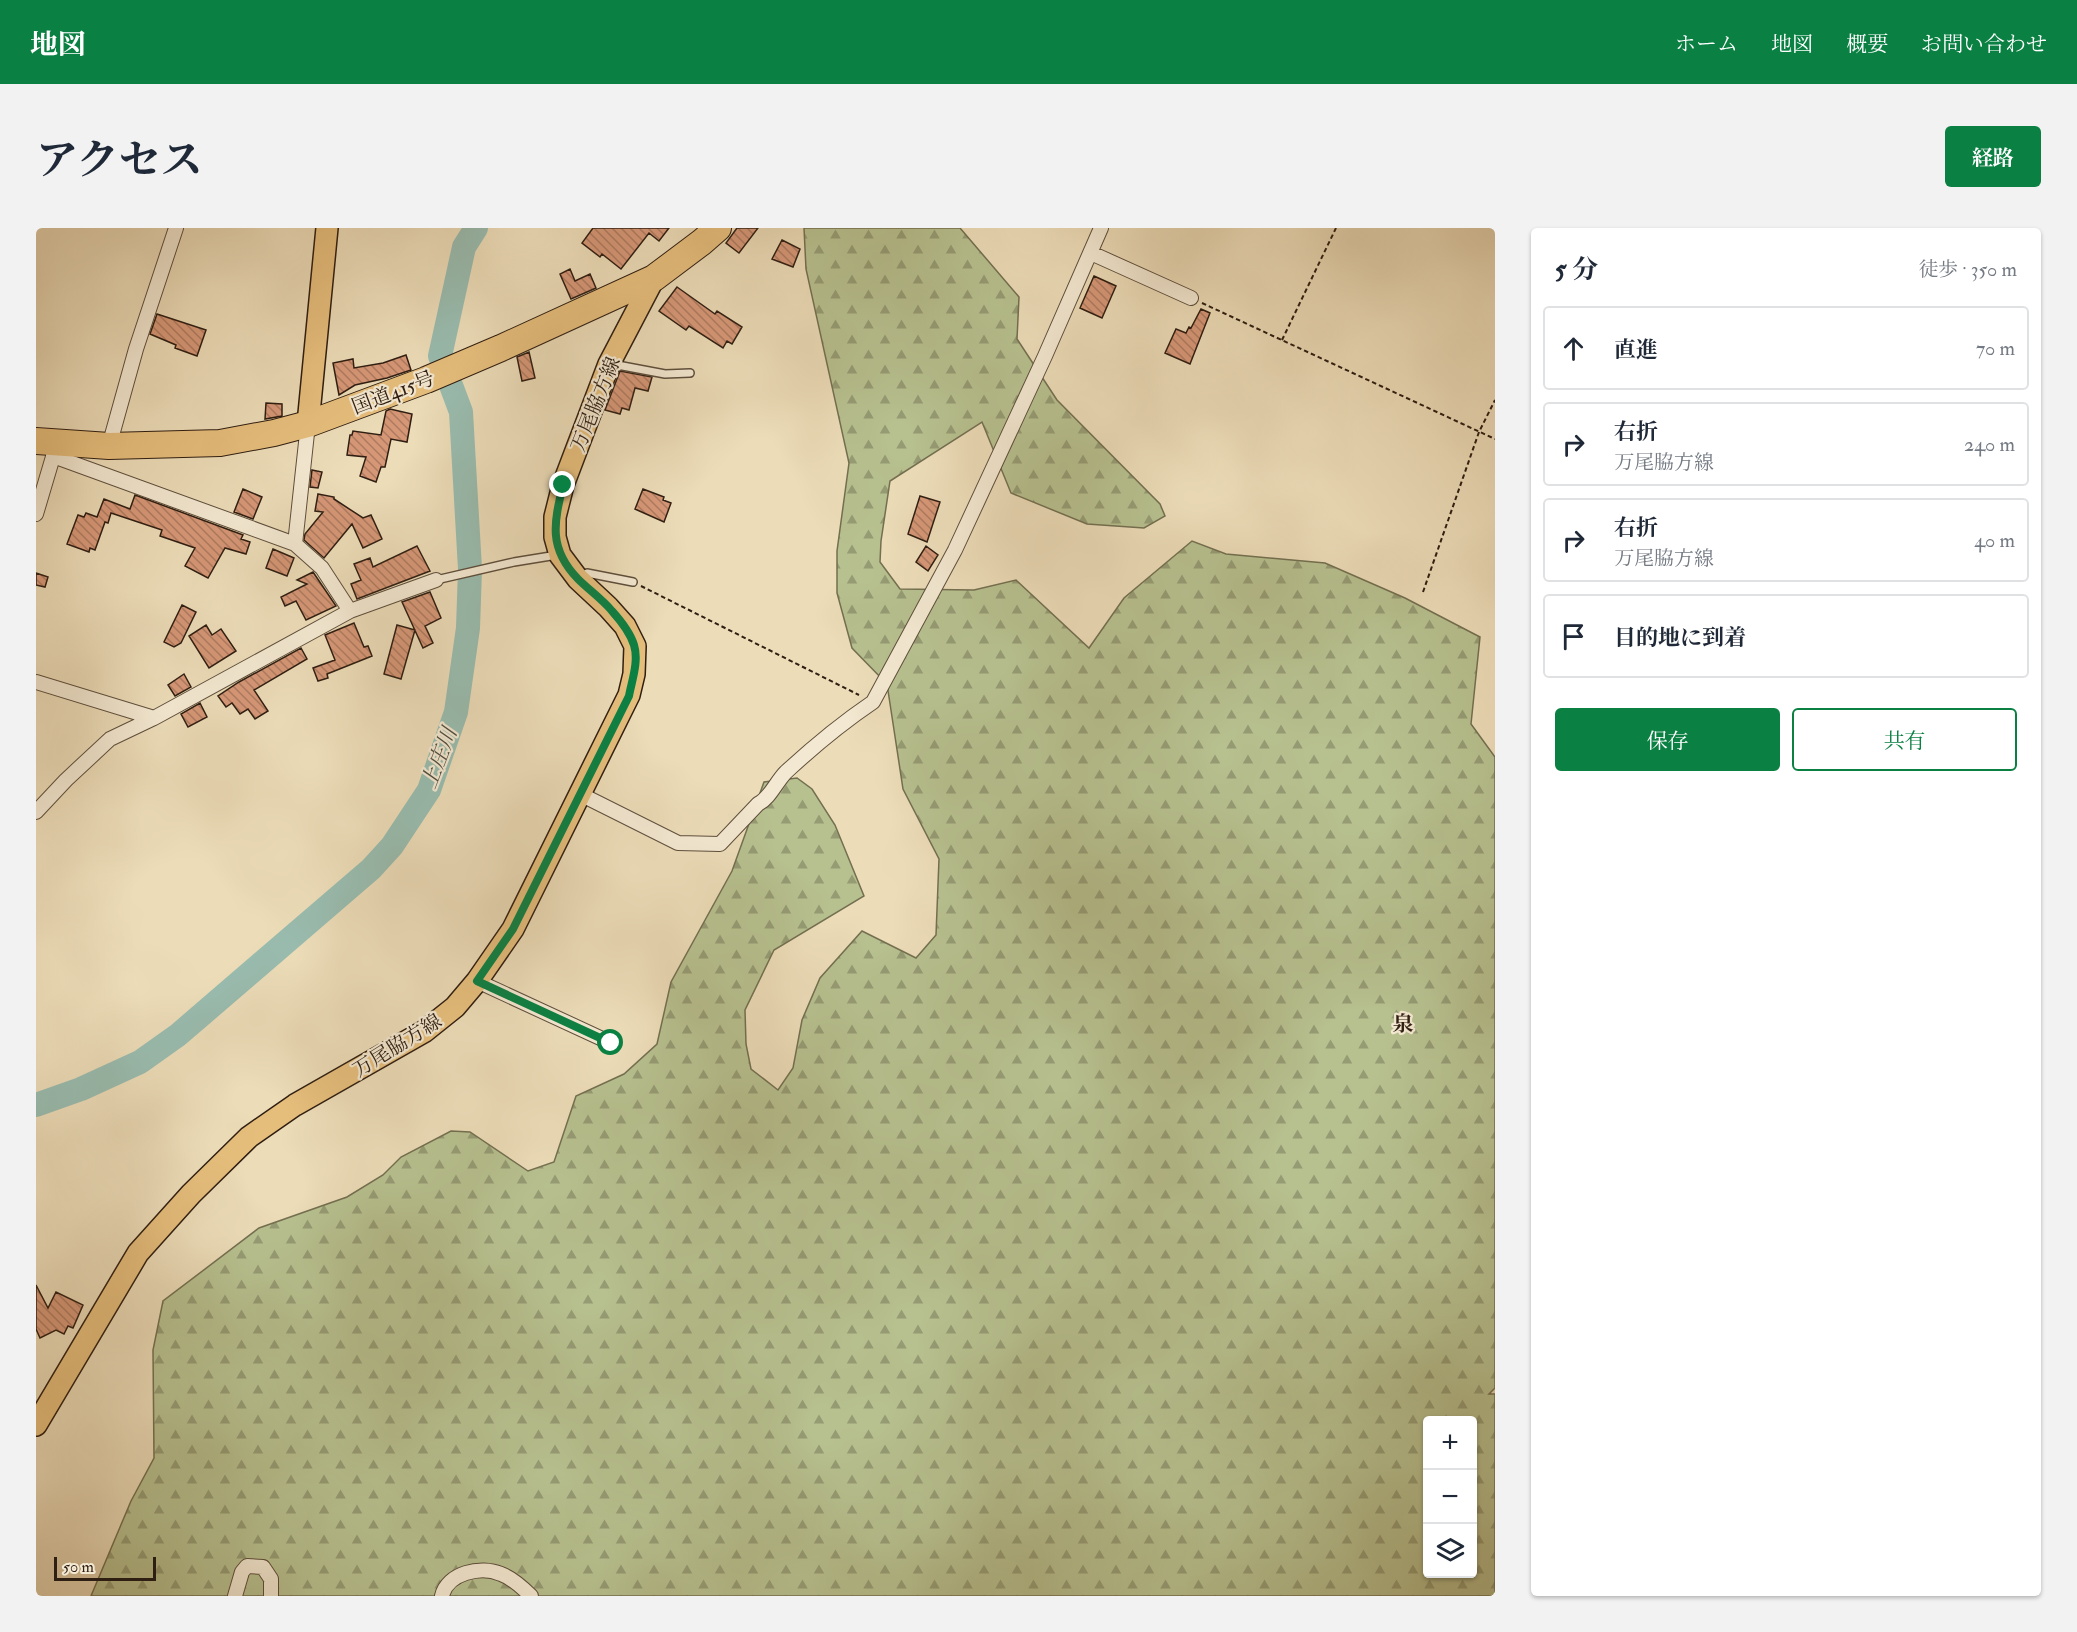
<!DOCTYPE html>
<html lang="ja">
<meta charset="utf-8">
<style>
body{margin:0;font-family:"IM FELL Double Pica","Noto Serif JP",serif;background:#f2f2f3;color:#1f2937}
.controls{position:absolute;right:18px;bottom:18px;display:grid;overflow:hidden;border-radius:6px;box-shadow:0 2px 4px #0004}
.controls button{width:54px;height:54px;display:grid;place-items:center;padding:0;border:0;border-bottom:2px solid #e0e1e3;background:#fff;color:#1f2937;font:30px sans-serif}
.scale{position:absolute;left:18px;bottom:15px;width:102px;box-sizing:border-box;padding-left:6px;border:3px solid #2f1e12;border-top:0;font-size:16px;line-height:21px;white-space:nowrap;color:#2f1e12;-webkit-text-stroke:4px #f3e8d1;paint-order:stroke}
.stop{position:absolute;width:18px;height:18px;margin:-14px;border:4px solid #0b8043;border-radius:50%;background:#fff}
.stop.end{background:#0b8043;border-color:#fff;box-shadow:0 2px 6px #0008}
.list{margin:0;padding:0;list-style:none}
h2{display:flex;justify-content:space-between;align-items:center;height:78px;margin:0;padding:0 24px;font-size:26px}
h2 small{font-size:20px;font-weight:400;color:#747a83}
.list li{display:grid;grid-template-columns:39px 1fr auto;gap:18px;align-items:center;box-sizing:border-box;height:84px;margin:0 12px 12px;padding:0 12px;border:2px solid #e0e1e3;border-radius:6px}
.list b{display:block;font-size:22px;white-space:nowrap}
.list p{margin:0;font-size:20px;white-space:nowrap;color:#747a83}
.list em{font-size:20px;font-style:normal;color:#747a83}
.actions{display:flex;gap:12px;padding:18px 24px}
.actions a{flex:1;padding:14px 0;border:2px solid #0b8043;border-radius:6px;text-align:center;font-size:21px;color:#0b8043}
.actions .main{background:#0b8043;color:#fff}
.icon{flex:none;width:33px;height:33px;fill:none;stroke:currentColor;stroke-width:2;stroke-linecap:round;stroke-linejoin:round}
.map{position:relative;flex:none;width:1459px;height:1368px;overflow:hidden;border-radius:6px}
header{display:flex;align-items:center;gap:36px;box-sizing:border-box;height:84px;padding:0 30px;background:#0b8043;color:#fff}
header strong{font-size:28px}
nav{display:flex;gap:33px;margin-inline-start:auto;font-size:21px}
.intro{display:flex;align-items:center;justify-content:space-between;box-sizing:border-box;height:144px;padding:0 36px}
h1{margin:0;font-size:42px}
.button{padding:15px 27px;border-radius:6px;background:#0b8043;color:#fff;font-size:21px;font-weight:700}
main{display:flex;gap:36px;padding:0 36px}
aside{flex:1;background:#fff;border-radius:6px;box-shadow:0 2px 4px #0004}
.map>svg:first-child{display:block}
</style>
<header>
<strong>地図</strong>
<nav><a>ホーム</a><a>地図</a><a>概要</a><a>お問い合わせ</a></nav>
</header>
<div class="intro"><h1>アクセス</h1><a class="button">経路</a></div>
<main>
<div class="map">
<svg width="1459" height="1368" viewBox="0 0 1459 1368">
<defs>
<pattern id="forest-firs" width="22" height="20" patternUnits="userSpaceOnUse" patternTransform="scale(1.5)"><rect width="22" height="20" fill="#b7c08f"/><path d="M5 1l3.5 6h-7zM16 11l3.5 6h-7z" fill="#959b73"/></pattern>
<pattern id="building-back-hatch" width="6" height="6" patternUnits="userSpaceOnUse" patternTransform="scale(1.5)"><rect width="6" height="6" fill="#d69777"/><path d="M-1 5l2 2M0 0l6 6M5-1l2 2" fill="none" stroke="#ae7b60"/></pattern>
</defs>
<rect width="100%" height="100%" fill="#ecdcb8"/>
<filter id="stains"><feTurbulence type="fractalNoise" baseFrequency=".00333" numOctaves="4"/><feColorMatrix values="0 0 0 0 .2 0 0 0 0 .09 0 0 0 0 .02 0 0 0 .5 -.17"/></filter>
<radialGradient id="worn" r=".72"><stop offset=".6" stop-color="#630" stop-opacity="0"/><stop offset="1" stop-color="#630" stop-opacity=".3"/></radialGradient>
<path fill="url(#forest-firs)" stroke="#736f50" stroke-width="1.5" fill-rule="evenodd" d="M768 0H924L983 69 981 111 1021 172 1124 276 1129 288 1108 300 1051 296 975 265 946 194 854 253 845 313 844 334 864 361 938 362 980 352 1053 420 1088 370 1156 313 1190 326 1289 335 1369 370 1444 409 1435 496 1459 529V1160L1453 1166H1459V1368H55L95 1273 118 1230 117 1122 127 1073 223 1000 311 969 347 947 365 929 415 903 434 904 492 943 518 934 540 868 588 846 621 816 635 754 696 643 728 554 761 550 776 561 799 597 828 668 738 722 709 782 710 816 715 841 742 862 757 840 766 792 784 750 826 703 880 730 900 707 903 631 867 561 851 456 816 420 801 365V323L813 235 770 41ZM1392 1192H1436V1346H1392Z"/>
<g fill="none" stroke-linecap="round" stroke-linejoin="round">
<path stroke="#99bcaf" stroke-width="24" d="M0 877 45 861 104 834 142 807 335 641 356 618 393 562 420 484 432 400 434 341 425 184 404 128 428 19 440 0"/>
</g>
<path fill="url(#building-back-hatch)" stroke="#2f1e12" stroke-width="1.5" d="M557 0H633L623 13 613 5 585 41 566 26 564 29 546 15Z
M701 0H722L703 25 690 15Z
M746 12 764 21 757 39 736 31Z
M534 41 539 53 554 46 560 60 535 71 524 46Z
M1058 48 1080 58 1066 90 1044 80Z
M641 59 679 86 681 83 706 99 696 116 691 113 687 120 653 98 650 102 623 83Z
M1165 81 1174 85 1154 136 1129 125 1140 101 1150 105 1153 99 1155 100Z
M121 86 170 102 161 128 139 120 140 117 114 106Z
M493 124 499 150 486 153 481 129Z
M370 127 375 142 351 150 319 157 303 167 297 135 317 131 318 140 347 135Z
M584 143 616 149 612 163 599 160 593 182 586 180 584 186 569 182Z
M230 175 246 176V188L229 191Z
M354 181 376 186 371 214 355 211 349 239H345L340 254 324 248 330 229 311 227 314 207H316L317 203 345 207 350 183Z
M276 242 286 244 282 260 274 259Z
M207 261 226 269 217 291 198 284Z
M607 261 628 269 627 272 635 275 628 294 599 281Z
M282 266 298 269V271L327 290 335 287 346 311 327 320 316 296 288 330 268 312 269 306 287 284 279 283Z
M99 267 207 307 205 311 214 314 210 326 189 320 172 350 149 338 159 320 124 308 126 302 75 285 72 295 69 294 59 322 54 320 53 324 31 316 42 287 48 289 50 285 61 289 68 271 94 281Z
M884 268 904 274 891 314 872 306Z
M381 318 394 343 321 371 315 356 325 352 318 336 334 330 337 339Z
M890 318 902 327 892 343 880 334Z
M237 321 258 330 251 348 230 340Z
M277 344 300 378 270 392 260 373 249 378 245 369 271 356 261 352Z
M0 345 12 349 9 359 0 357Z
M394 364 405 390 389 398 397 415 387 420 366 374Z
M146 377 160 384 145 415 138 419 128 414Z
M318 395 328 419 332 418 336 428 291 446 292 450 282 453 277 440 299 432 289 407Z
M170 397 176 407 185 401 200 423 173 440 153 408Z
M361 397 379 402 365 451 348 446Z
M265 420 271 431 218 462 232 483 219 491 212 481 204 486 196 475 190 479 182 468 203 454Z
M148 446 155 459 139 468 132 457Z
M164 475 171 489 152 499 145 486Z
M0 1057 12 1080 20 1064 47 1077 37 1100 32 1098 28 1106 20 1102 4 1110 0 1101Z"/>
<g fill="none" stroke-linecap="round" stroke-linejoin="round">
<defs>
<path id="lane" d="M576 136 629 146 654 145
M545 349 551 345 597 354
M400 352 478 334 521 327"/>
<path id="street" d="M1055 25 1155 70
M73 218 100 121 140 0
M17 228 259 316 286 340 314 383
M0 286 19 222
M259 316 272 196
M0 454 118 490
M544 566 642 615 684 616 722 576C734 570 740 554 750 544 777 519 806 495 837 474L919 322 1009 128 1065 0
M0 584 30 552 74 511 118 490 314 383 400 352
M441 753 575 815
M199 1368 206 1344 211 1338 227 1339 235 1351V1368
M406 1368C411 1345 445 1337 465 1346 476 1350 486 1359 495 1368"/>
<path id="primary" d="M272 196 291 0
M0 1197 102 1025 155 966 213 909 259 877 389 803 419 779 441 753 477 701 593 467 598 446 599 418 589 398 572 379 542 351 524 327 519 309V289L527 257 573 136 618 50"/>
<path id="highway" d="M0 213 73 218 184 215 238 205 272 196 390 152 465 120 618 50 666 14 682 0"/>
</defs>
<use href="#lane" stroke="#5e4e3c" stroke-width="10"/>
<use href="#street" stroke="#5e4e3c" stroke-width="16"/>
<use href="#primary" stroke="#2f1e12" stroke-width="24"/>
<use href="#highway" stroke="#2f1e12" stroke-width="28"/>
<path stroke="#2f1e12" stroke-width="2" stroke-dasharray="4.5 3" stroke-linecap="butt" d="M1166 75 1459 211
M1246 112 1300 0
M605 358 823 467
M1387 364 1443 204 1459 172"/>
<use href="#lane" stroke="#f3e8d1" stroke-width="7"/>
<use href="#street" stroke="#f3e8d1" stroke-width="14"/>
<use href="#primary" stroke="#e6be7c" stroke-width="21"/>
<use href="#highway" stroke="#e6be7c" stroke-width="26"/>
</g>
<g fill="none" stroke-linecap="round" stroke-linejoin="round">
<path stroke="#0b8043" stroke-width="8" d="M527 257C518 295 512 320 542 351 553 362 566 371 576 383 585 393 594 404 598 417 603 433 596 452 593 468L477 701 441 753 575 815"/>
</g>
<g text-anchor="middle" stroke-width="4.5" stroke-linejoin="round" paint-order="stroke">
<g font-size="20" fill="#2f1e12" stroke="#f3e8d1">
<text transform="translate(357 164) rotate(-21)" y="7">国道415号</text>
<text transform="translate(559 176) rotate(-68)" y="7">万尾脇方線</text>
<text transform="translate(361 817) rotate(-32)" y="7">万尾脇方線</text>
</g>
<g font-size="21" font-style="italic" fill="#4f4d41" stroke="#f3e8d1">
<text transform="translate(403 530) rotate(-69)" y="7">上庄川</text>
</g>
<g font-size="21" font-weight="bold" fill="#2f1e12" stroke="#f3e8d1">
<text x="1367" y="803">泉</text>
</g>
</g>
<rect width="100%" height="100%" filter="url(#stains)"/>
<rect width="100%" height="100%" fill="url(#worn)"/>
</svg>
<div class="controls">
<button>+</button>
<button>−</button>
<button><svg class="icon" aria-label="layers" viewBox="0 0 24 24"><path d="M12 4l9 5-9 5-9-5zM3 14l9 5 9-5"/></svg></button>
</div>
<div class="scale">50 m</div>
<div class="stop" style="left:575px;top:815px"></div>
<div class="stop end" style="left:527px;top:257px"></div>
</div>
<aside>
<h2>5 分<small>徒歩 · 350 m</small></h2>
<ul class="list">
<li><svg class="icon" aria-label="ahead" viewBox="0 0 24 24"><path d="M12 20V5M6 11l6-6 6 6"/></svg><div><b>直進</b></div><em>70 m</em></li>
<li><svg class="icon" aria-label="right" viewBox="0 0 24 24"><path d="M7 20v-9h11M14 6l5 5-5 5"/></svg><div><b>右折</b><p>万尾脇方線</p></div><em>240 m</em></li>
<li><svg class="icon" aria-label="right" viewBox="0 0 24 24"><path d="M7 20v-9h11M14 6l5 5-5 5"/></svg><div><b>右折</b><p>万尾脇方線</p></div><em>40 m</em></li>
<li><svg class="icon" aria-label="arrive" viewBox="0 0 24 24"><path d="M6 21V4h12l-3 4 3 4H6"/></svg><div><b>目的地に到着</b></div></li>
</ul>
<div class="actions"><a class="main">保存</a><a>共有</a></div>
</aside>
</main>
